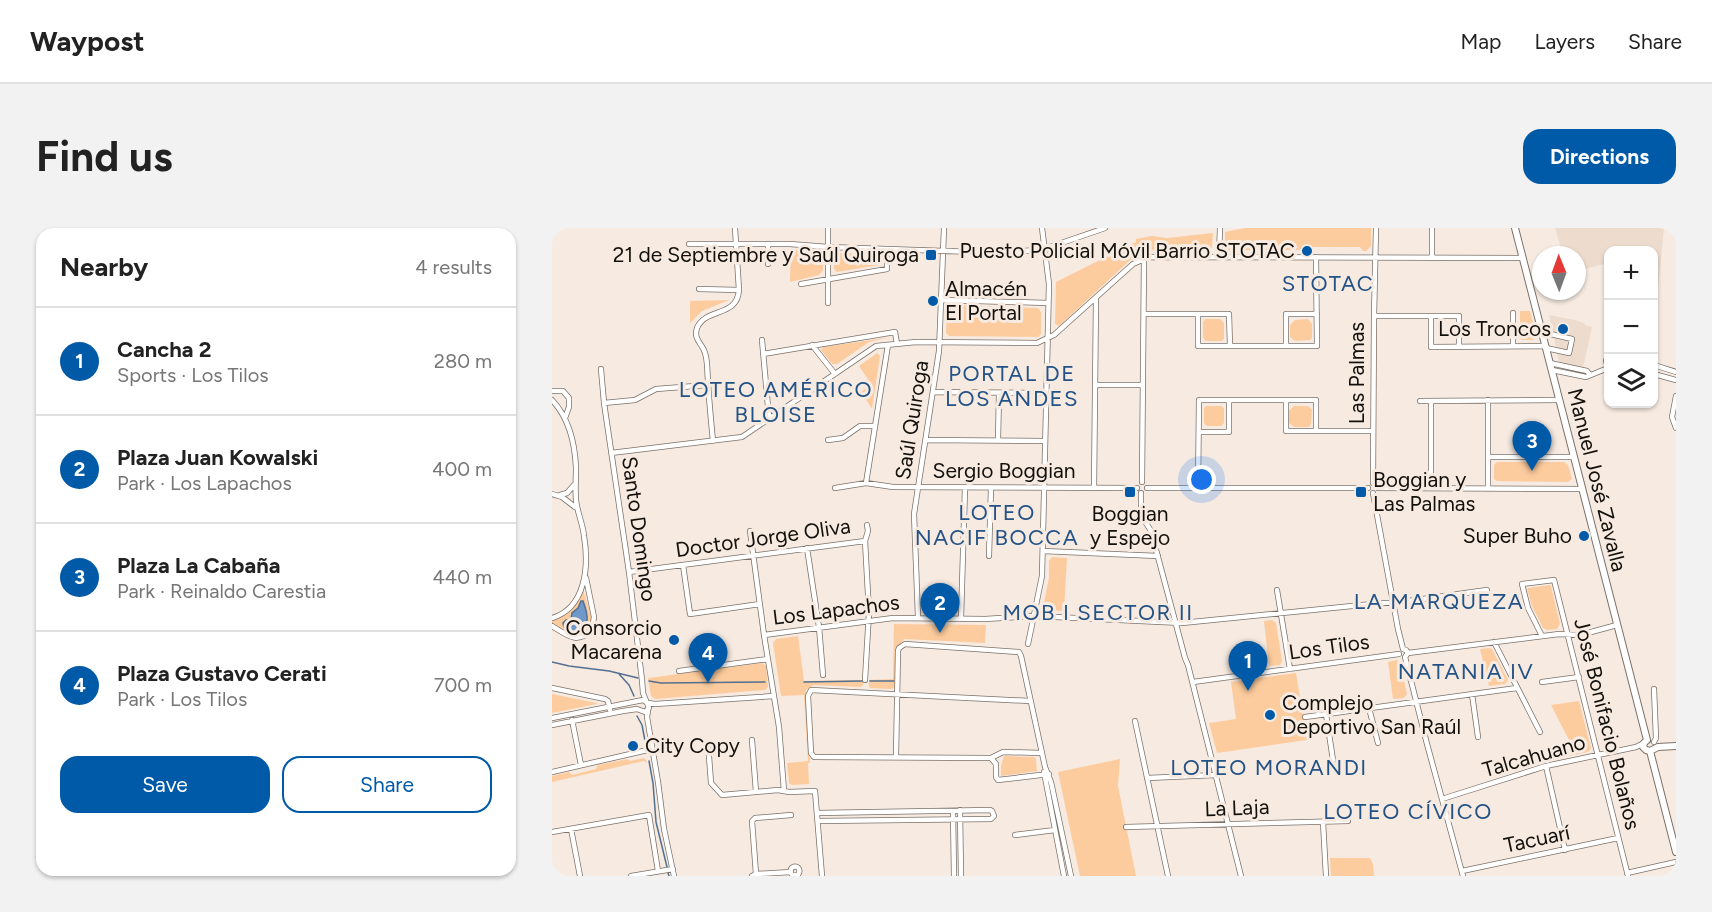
<!DOCTYPE html>
<meta charset="utf-8">
<style>
body{margin:0;font-family:Figtree,sans-serif;background:#f2f2f2;color:#222}
.controls{position:absolute;right:18px;top:18px;display:grid;overflow:hidden;border-radius:12px;box-shadow:0 2px 4px #0004}
.controls button{width:54px;height:54px;display:grid;place-items:center;padding:0;border:0;border-bottom:2px solid #e0e0e0;background:#fff;color:#222;font:30px sans-serif}
.compass{position:absolute;left:980px;top:18px;width:54px;height:54px;border-radius:50%;background:#fff;box-shadow:0 2px 4px #0004;rotate:359deg}
.you{position:absolute;left:650px;top:252px;width:21px;height:21px;margin:-15px;border:4px solid #fff;border-radius:50%;background:#1a73e8;box-shadow:0 0 0 9px #1a73e833}
.badge{display:grid;place-items:center;width:39px;height:39px;border-radius:50%;background:#005aa7;color:#fff;font-size:20px;font-weight:700}
.pin{position:absolute;translate:-50% -50px;filter:drop-shadow(0 2px 3px #0008)}
.pin::after{content:'';position:absolute;top:32px;width:21px;height:18px;background:inherit;clip-path:polygon(0 0,100% 0,50% 100%)}
.list{margin:0;padding:0;list-style:none}
h2{display:flex;justify-content:space-between;align-items:center;height:78px;margin:0;padding:0 24px;font-size:26px}
h2 small{font-size:20px;font-weight:400;color:#767676}
.list li{display:grid;grid-template-columns:39px 1fr auto;gap:18px;align-items:center;box-sizing:border-box;height:108px;padding:0 24px;border-top:2px solid #e0e0e0}
.list b{display:block;font-size:22px;white-space:nowrap}
.list p{margin:0;font-size:20px;white-space:nowrap;color:#767676}
.list em{font-size:20px;font-style:normal;color:#767676}
.actions{display:flex;gap:12px;padding:18px 24px}
.actions a{flex:1;padding:14px 0;border:2px solid #005aa7;border-radius:18px;text-align:center;font-size:21px;color:#005aa7}
.actions .main{background:#005aa7;color:#fff}
.icon{flex:none;width:33px;height:33px;fill:none;stroke:currentColor;stroke-width:2;stroke-linecap:round;stroke-linejoin:round}
.map{position:relative;flex:none;width:1124px;height:648px;overflow:hidden;border-radius:18px}
header{display:flex;align-items:center;gap:36px;box-sizing:border-box;height:84px;padding:0 30px;background:#fff;border-bottom:2px solid #e0e0e0}
header strong{font-size:28px}
nav{display:flex;gap:33px;margin-inline-start:auto;font-size:21px}
.intro{display:flex;align-items:center;justify-content:space-between;box-sizing:border-box;height:144px;padding:0 36px}
h1{margin:0;font-size:42px}
.button{padding:15px 27px;border-radius:18px;background:#005aa7;color:#fff;font-size:21px;font-weight:700}
main{display:flex;gap:36px;padding:0 36px}
aside{flex:1;background:#fff;border-radius:18px;box-shadow:0 2px 4px #0004}
.map>svg:first-child{display:block}
</style>
<header>
<strong>Waypost</strong>
<nav><a>Map</a><a>Layers</a><a>Share</a></nav>
</header>
<div class="intro"><h1>Find us</h1><a class="button">Directions</a></div>
<main>
<aside>
<h2>Nearby<small>4 results</small></h2>
<ul class="list">
<li><span class="badge">1</span><div><b>Cancha 2</b><p>Sports · Los Tilos</p></div><em>280 m</em></li>
<li><span class="badge">2</span><div><b>Plaza Juan Kowalski</b><p>Park · Los Lapachos</p></div><em>400 m</em></li>
<li><span class="badge">3</span><div><b>Plaza La Cabaña</b><p>Park · Reinaldo Carestia</p></div><em>440 m</em></li>
<li><span class="badge">4</span><div><b>Plaza Gustavo Cerati</b><p>Park · Los Tilos</p></div><em>700 m</em></li>
</ul>
<div class="actions"><a class="main">Save</a><a>Share</a></div>
</aside>
<div class="map">
<svg width="1124" height="648" viewBox="0 0 1124 648">
<rect width="100%" height="100%" fill="#f6eae1"/>
<path fill="#eddccd" d="M1003 0H1112L1102 103V22H1056V35L1025 43V27H1011Z
M997 87 1023 92 1032 95 1033 97 1040 99 1031 140 1007 134Z"/>
<path fill="#fdcc9e" d="M693 0H819V18L814 23H811L808 19H752L748 22H676L673 19V4Z
M661 5 660 19 658 22H589L507 98 503 96 504 54 584 14V11L600 8 615 10Z
M239 21 268 24 271 27V42L267 47 238 54Z
M285 25 326 26 330 30V35L327 37 285 44 282 41V27Z
M177 72 150 83 138 95V73Z
M398 77 486 80 489 84V106L486 109 397 108 394 105 395 80Z
M968 83H978L984 107 981 112H970L965 108V101L968 98Z
M653 91H668L672 95V111L670 113H654L651 110V94Z
M756 91 760 96V110L758 112 743 113 738 109V97L743 92Z
M340 109 317 114 285 136H280L269 122 271 119Z
M325 125 328 128 320 181 309 164 319 156 307 138Z
M654 178H669L672 180V195L669 198H655L652 195V180Z
M742 178H756L760 182 759 196 757 199H742L737 195V183Z
M945 234H1012L1016 237 1020 251 1016 254 945 253 942 251V237Z
M500 329 515 330 512 383 493 382 491 379 497 350V333Z
M998 357 999 358 1008 396 1005 401 995 402 991 400 980 378 975 361 976 360Z
M31 361 40 391 37 403C21 413 15 402 0 396V393C16 389 27 376 31 361Z
M720 392 724 395 730 433 728 437 717 438 712 393Z
M342 396 434 397 433 415 352 411 344 421V456L342 460 338 461 318 460 317 458V452L341 451Z
M246 408 252 453 311 452V457L309 459 262 457 254 462 258 535H256L257 556 240 557 237 555 235 535 256 533 252 467 229 468 221 415 224 411Z
M937 420 940 421 956 452 953 456 937 458 928 421Z
M845 432 848 435 855 466 852 470 841 471 836 434Z
M210 435 214 438 216 459 213 462 103 471 99 468 96 450Z
M744 445 755 512 665 525 657 495 684 491 679 454Z
M0 466 45 475V476L0 485Z
M1027 473 1039 520 1036 524 1017 528 1012 513 1017 512 999 477Z
M452 528 482 529 484 531 485 543 449 548V538Z
M92 530 94 532 95 535 92 533 0 554V548L17 544 20 547 44 541 46 537 75 531 78 533Z
M568 531 566 558 584 648H528L506 544Z
M778 630H818L821 636 822 648H779Z"/>
<path fill="#6f99c9" stroke="#537090" stroke-width="1.5" d="M29 373H31C36 386 40 402 21 404L12 400 11 395 14 392 19 391 20 385 26 380Z"/>
<g fill="none" stroke-linecap="round" stroke-linejoin="round">
<path stroke="#537090" stroke-width="1.5" d="M0 434 17 438 57 443 86 450
M67 446 77 457 82 468
M97 453 109 455 213 454
M318 453H342
M252 454 310 453
M85 488 90 497 94 518
M97 533 101 555 104 594 115 639
M116 645 117 648"/>
<defs>
<path id="street" d="M880 0V30
M137 16H238L276 19 453 25 492 21 553 0
M667 29 668 0
M216 36V16
M249 56 335 41V21
M147 61 187 62
M389 72 496 75
M276 75V0
M592 86H677L678 118
M646 86V118H765L764 29
M822 88H907V119
M879 88V119L994 118
M990 104 1020 111 1017 125 994 120
M210 112 217 190
M260 117 283 146
M734 118V86H765
M961 118V85
M211 126 343 104 345 116
M1056 127 1054 133 1056 139
M998 135 1035 143 1038 147
M1102 137 1124 144
M1000 142 1034 149 1056 140
M1102 146 1124 152
M543 157H591
M0 163H11L17 170V179L13 190
M381 164 494 165
M1124 168 1120 189 1124 200
M0 172C17 190 23 216 24 240 24 251 23 261 24 272 25 284 31 296 32 308 37 338 34 380 0 390
M734 172V203H821
M868 173 1008 172
M52 175 83 172 104 161 156 157
M647 204H677V172
M276 212 291 210 308 198H323
M374 212 493 213
M446 212 447 165
M161 213C159 193 157 173 156 153 155 144 156 134 153 125 151 116 141 112 145 100 154 79 185 90 187 62L183 0
M59 225 190 209 324 118 364 114 485 115 502 107 581 36 597 29 971 30
M936 229H1022
M590 254 592 30
M314 255 336 117
M821 255 822 88 824 0
M283 260 314 255 341 259 585 260
M542 260 544 70
M595 260H816
M646 260 647 172H764V203
M826 260 1030 261
M879 260V173
M936 261V172
M589 265V287L599 303 633 430 636 437 689 648
M821 265 846 401 851 421 854 422 856 425 853 429 875 516 911 648
M0 266 10 269 23 279
M8 267 15 265 22 257
M198 303 212 407 227 499 232 563
M255 320 267 399 271 447
M491 323 606 328
M437 328 439 260
M131 337 138 386 208 376
M77 344 313 313
M725 362 738 441
M366 389 362 286 387 123 392 0
M409 390 413 260
M0 398C15 407 25 417 40 402L42 389 34 350
M212 407 341 390 433 391 482 388 630 395 830 375 849 374 935 362
M990 408 976 380 970 356 1002 352 1076 648
M942 414 988 504
M476 416 490 348 497 56 490 0
M856 425 1007 406 1028 407 1065 397
M127 443 216 431
M313 452 317 384 313 313 316 303 315 297
M641 454 847 426
M990 454 1027 449
M0 460 53 471 56 473 58 482
M920 466 926 509
M478 473 259 462 256 468 259 525 262 529 439 530 444 536V549L446 552 497 546
M96 475 103 476 222 468
M817 480 826 515
M96 482 95 489 106 554 112 601 122 648
M774 486 781 532
M753 489 965 460
M0 490 91 472 94 474
M20 492 29 537
M583 493 616 648
M0 497 71 483 85 481 93 484 97 480 91 465 90 452 77 344 52 175 49 141
M200 512 204 564
M1102 514 1104 510 1102 461
M156 515 159 555 170 567 226 562 237 564 263 563 270 648
M344 528 346 423 347 420 353 416 467 424 469 428 493 539 499 554 519 648
M439 530 451 524 490 525
M994 538 1013 622
M0 544 100 521
M492 544 512 648
M595 550 664 547
M890 571 994 538 1084 519 1092 515
M408 582 409 648
M401 583 402 648
M265 585 438 582 440 583 442 588 439 591 266 593
M771 594 774 648
M574 599 796 593
M19 601 28 648
M0 604 97 587 106 643
M463 607 503 602
M238.5 643a4.5 4.5 0 1 1 9 0a4.5 4.5 0 1 1-9 0Z
M910 643 1066 610
M1075 645 1124 634
M204 646 200 593 203 590 239 587
M79 648 121 641
M200 648 204 646 239 644"/>
<path id="secondary" d="M963 0 1095 512
M1095 512 1092 515 1091 519 1094 522 1098 523
M1098 523 1124 624
M1098 523 1106 519 1124 518"/>
</defs>
<use href="#street" stroke="#7b7169" stroke-width="6"/>
<use href="#secondary" stroke="#7b7169" stroke-width="8"/>
<use href="#street" stroke="#fff" stroke-width="4.5"/>
<use href="#secondary" stroke="#fff" stroke-width="6"/>
</g>
<g fill="#005aa7" stroke="#f6eae1" stroke-width="2">
<circle cx="755" cy="23" r="6"/>
<rect x="373" y="21" width="12" height="12" rx="3"/>
<circle cx="381" cy="73" r="6"/>
<circle cx="1011" cy="101" r="6"/>
<rect x="572" y="258" width="12" height="12" rx="3"/>
<rect x="803" y="258" width="12" height="12" rx="3"/>
<circle cx="1032" cy="308" r="6"/>
<circle cx="122" cy="412" r="6"/>
<circle cx="718" cy="487" r="6"/>
<circle cx="81" cy="518" r="6"/>
</g>
<g text-anchor="middle" stroke-width="6" stroke-linejoin="round" paint-order="stroke">
<g font-size="21" fill="#13100c" stroke="#f6eae1" text-anchor="end">
<text x="743" y="30">Puesto Policial Móvil Barrio STOTAC</text>
<text x="367" y="34">21 de Septiembre y Saúl Quiroga</text>
<text x="393" y="68" text-anchor="start">Almacén<tspan x="393" dy="24">El Portal</tspan></text>
<text x="999" y="108">Los Troncos</text>
<text x="821" y="259" text-anchor="start">Boggian y<tspan x="821" dy="24">Las Palmas</tspan></text>
<text x="578" y="293" text-anchor="middle">Boggian<tspan x="578" dy="24">y Espejo</tspan></text>
<text x="1020" y="315">Super Buho</text>
<text x="110" y="407">Consorcio<tspan x="110" dy="24">Macarena</tspan></text>
<text x="730" y="482" text-anchor="start">Complejo<tspan x="730" dy="24">Deportivo San Raúl</tspan></text>
<text x="93" y="525" text-anchor="start">City Copy</text>
</g>
<g font-size="21" fill="#13100c" stroke="#f6eae1">
<text transform="translate(805 145) rotate(-90)" y="7">Las Palmas</text>
<text transform="translate(360 192) rotate(-81)" y="7">Saúl Quiroga</text>
<text x="452" y="250">Sergio Boggian</text>
<text transform="translate(1045 252) rotate(76)" y="7">Manuel José Zavalla</text>
<text transform="translate(87 301) rotate(82)" y="7">Santo Domingo</text>
<text transform="translate(211 310) rotate(-8)" y="7">Doctor Jorge Oliva</text>
<text transform="translate(284 382) rotate(-7)" y="7">Los Lapachos</text>
<text transform="translate(777 419) rotate(-8)" y="7">Los Tilos</text>
<text transform="translate(1055 496) rotate(76)" y="7">José Bonifacio Bolaños</text>
<text transform="translate(982 528) rotate(-16)" y="7">Talcahuano</text>
<text transform="translate(685 580) rotate(-2)" y="7">La Laja</text>
<text transform="translate(985 611) rotate(-12)" y="7">Tacuarí</text>
</g>
<g font-size="22" letter-spacing="1.5" fill="#235286" stroke="#f6eae1">
<text x="776" y="63">STOTAC</text>
<text x="460" y="153">PORTAL DE<tspan x="460" dy="25">LOS ANDES</tspan></text>
<text x="224" y="169">LOTEO AMÉRICO<tspan x="224" dy="25">BLOISE</tspan></text>
<text x="445" y="292">LOTEO<tspan x="445" dy="25">NACIF BOCCA</tspan></text>
<text x="887" y="381">LA MARQUEZA</text>
<text x="546" y="392">MOB I SECTOR II</text>
<text x="914" y="451">NATANIA IV</text>
<text x="717" y="547">LOTEO MORANDI</text>
<text x="856" y="591">LOTEO CÍVICO</text>
</g>
</g>
</svg>
<div class="controls">
<button>+</button>
<button>−</button>
<button><svg class="icon" aria-label="layers" viewBox="0 0 24 24"><path d="M12 4l9 5-9 5-9-5zM3 14l9 5 9-5"/></svg></button>
</div>
<svg class="compass" viewBox="-18 -18 36 36"><path d="M0-13l5 13h-10z" fill="#e53935"/><path d="M0 13l5-13h-10z" fill="#767676"/></svg>
<div class="you"></div>
<div class="pin badge" style="left:696px;top:463px">1</div>
<div class="pin badge" style="left:388px;top:405px">2</div>
<div class="pin badge" style="left:980px;top:243px">3</div>
<div class="pin badge" style="left:156px;top:455px">4</div>
</div>
</main>
